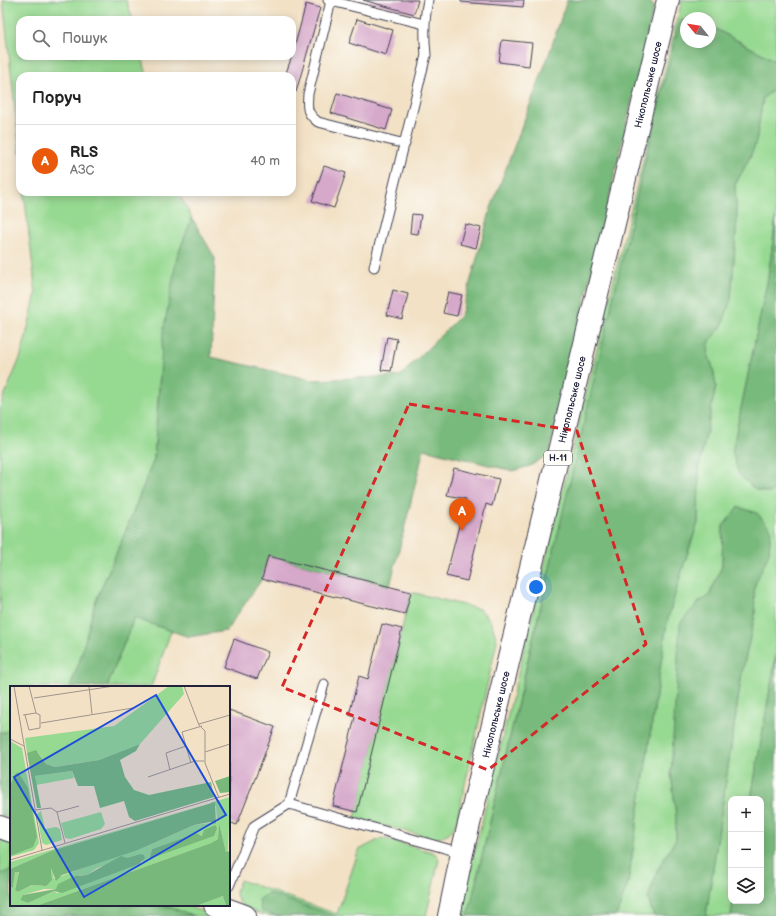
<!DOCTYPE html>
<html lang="uk">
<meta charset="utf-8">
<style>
body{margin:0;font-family:"Balsamiq Sans",sans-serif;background:#f2f2f2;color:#222}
.controls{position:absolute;right:12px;bottom:12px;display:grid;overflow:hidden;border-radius:8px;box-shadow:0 2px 10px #0003}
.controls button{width:36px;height:36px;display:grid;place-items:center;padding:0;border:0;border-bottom:1px solid #e0e0e0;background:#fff;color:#222;font:20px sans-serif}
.compass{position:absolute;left:680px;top:12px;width:36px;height:36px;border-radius:50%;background:#fff;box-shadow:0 2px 10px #0003;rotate:300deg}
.you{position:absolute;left:536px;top:587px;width:14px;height:14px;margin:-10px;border:3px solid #fff;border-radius:50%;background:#1a73e8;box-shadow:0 0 0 6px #1a73e833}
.badge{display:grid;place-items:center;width:26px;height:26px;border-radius:50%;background:#ea580c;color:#fff;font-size:13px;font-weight:700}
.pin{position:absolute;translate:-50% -33px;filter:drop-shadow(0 1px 2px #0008)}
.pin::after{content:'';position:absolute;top:21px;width:14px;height:12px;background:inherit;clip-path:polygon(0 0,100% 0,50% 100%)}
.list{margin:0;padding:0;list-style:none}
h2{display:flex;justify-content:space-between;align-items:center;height:52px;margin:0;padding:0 16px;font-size:17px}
h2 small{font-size:13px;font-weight:400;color:#767676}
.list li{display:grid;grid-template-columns:26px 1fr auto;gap:12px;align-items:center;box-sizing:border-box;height:72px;padding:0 16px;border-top:1px solid #e0e0e0}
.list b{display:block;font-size:15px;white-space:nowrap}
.list p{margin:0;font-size:13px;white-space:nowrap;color:#767676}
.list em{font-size:13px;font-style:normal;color:#767676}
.icon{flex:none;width:22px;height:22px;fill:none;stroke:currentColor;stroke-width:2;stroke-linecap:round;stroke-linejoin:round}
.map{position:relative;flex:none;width:776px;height:916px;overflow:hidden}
.search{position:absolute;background:#fff;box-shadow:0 2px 10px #0003;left:16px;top:16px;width:280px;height:44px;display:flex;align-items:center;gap:10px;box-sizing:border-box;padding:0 14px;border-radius:12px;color:#767676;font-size:15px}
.panel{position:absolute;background:#fff;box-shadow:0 2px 10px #0003;left:16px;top:72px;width:280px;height:124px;border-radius:12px}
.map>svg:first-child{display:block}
</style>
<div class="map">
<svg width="776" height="916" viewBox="0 0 776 916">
<rect width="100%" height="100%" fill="#fdfcf7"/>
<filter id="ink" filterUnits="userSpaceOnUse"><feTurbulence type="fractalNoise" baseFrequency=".025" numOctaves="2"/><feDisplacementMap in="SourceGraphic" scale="8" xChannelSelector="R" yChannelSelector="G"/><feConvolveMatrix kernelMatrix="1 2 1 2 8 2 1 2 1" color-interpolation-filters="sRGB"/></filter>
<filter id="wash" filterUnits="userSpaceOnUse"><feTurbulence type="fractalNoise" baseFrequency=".012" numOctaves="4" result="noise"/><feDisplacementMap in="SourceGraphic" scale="16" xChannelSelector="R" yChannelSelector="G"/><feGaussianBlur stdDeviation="0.9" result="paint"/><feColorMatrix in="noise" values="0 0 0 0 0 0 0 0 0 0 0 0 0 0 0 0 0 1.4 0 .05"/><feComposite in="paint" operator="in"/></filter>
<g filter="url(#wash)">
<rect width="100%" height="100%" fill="#f2e1c5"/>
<path fill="#96d991" stroke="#5c7e66" d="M3 0H126L133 20H20V56H142L147 76H20V154Z
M682 0H776V61L710 26V18H686V21L682 20 678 28 648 149 582 437 535 629 468 916H459Z
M776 88V218L768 278 732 452 771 493 776 486V655L751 799H731V901H733L731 916H706L742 673 755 615 754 587 768 553 723 526 722 566 709 596 699 602 671 772 676 816V839L657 871 648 899 654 916H616L628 883 667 622 684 564 698 523 699 468 716 386 713 368 708 354 709 342 722 326 731 299 737 219 735 185 750 157 756 142 763 98Z
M24 192H178L192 218 177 257 159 383 154 459 124 535 95 603 80 660 70 687H11V730L0 733V406L21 356 36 294Z
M411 592 479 609C491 618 493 627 497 641L457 820C452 833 449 834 435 839L355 818Z
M134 618 171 631 151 687H107Z
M382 838 432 852 437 855 439 860 426 916H268C256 912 237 909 236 893 236 889 239 884 240 880L337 914 359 850Z
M0 839 11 843V905H184L214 916H0Z"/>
<path fill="#78b97b" stroke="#4d6e5b" d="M567 0H649L654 7 549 454 530 466 513 471 424 449 390 586 268 556 262 579 226 631 189 637 134 618 107 687H70L80 660 95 603 124 535 154 459 163 333 177 257 192 218 215 258 211 357 312 380 400 376 461 315 491 208 548 57Z
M682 20 686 21V42H710V26L776 61V88L763 98 756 142 750 157 735 185 737 219 731 299 722 326 709 343 708 354 713 368 716 386 699 468 698 523 684 564 667 622 628 883 616 916H468L648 149 674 43 678 28Z
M776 218V486L771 493 756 490 739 475 732 452 768 278Z
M738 507 757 513 771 529 769 553 754 587 755 615 742 673 706 916H654L648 899 657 871 676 839V816L671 772 680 623 699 602 709 596 722 566 723 526Z
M776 655V916H731L733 901H761V799H751Z
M11 730V819L0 815V733Z
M11 870V905H163L195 916H0V874Z
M268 893 335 916H277L261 911 259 900Z"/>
<g id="blocks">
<path fill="#d6a8ca" d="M363 0H418L414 14Z
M461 0H524L523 7 461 2Z
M306 4 320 8 296 92 292 91V76H285L292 56Z
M357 19 393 30 386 55 349 43Z
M502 40 532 43 529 66 499 62Z
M337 93 392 110 386 130 331 113Z
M324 166 346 173 334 208 312 201Z
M412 214 421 215 418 234 410 233Z
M465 224 481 228 476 248 460 244Z
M393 290 408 294 402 319 387 315Z
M448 292 462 295 457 316 443 313Z
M387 337 397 339 391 371 381 370Z
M454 468 499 479 492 506 486 504 467 581 446 576 466 499 447 495Z
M268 556 411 592 405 614 262 579Z
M382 624 402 629 357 812 333 806 355 717 349 715 359 676 368 679Z
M234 639 268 652 257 679 224 667Z
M229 710 275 727 237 825 229 822Z"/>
</g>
</g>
<g filter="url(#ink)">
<use href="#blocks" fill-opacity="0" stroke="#413f50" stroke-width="1"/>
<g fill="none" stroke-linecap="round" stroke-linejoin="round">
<defs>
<path id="service" d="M328 0 331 1 308 94C307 108 306 113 318 122L405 144
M331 1 424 24
M374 267 426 55C424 36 424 19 428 0
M324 684 289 804 462 853
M229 886 254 826 289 804"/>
<path id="tertiary" d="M0 827 11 831
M215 905 245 916"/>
<g id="primary">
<path id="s1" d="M449 916 462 853 668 0"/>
</g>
</defs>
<use href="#service" stroke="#413f50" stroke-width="11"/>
<use href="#tertiary" stroke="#413f50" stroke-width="24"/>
<use href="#primary" stroke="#413f50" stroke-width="24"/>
<use href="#service" stroke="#fff" stroke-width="9"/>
<use href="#tertiary" stroke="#fff" stroke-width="22"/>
<use href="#primary" stroke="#fff" stroke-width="22"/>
</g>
</g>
<path fill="none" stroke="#d62828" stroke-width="3" stroke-dasharray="8 5" stroke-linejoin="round" d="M409 404 577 431 646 644 488 770 282 687Z"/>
<g text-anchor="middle" stroke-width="3" stroke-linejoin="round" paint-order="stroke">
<rect fill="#fdfcf7" stroke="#646373" stroke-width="1" x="544" y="451" width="28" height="14" rx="3"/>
<g font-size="9" font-weight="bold" fill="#22223b">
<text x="558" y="461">Н-11</text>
</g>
<g font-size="10" fill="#22223b" stroke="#fdfcf7">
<text dy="4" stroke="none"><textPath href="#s1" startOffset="855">Нікопольське шосе</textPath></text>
<text dy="4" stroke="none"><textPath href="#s1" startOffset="531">Нікопольське шосе</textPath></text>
<text dy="4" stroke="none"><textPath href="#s1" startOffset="207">Нікопольське шосе</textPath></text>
</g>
</g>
<g transform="translate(10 686)">
<rect width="220" height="220" fill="#f2e1c5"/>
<path d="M159 0H172L174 8 130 58 89 74 45 81 36 78 28 66 17 67 15 52 104 40ZM0 55 12 62 29 157 24 164 0 171ZM62 85 64 92 26 99 25 90ZM220 111 218 166H216L209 138 208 153 201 157 26 220H0V200L3 202 5 186 9 185 5 204 8 206 23 199 32 200 42 194 41 178 44 193 109 168 128 164 184 139 207 136 206 120 200 117 41 165 0 183V176ZM201 141 200 151 139 172 142 163 187 147 193 150ZM130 168 133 176 129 178 47 207 44 205 18 217 10 214 13 209 34 203H46L70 189H77L87 182ZM31 125 35 143 46 141 50 143 52 154 36 159 32 157 27 128ZM91 126 95 138 91 143 60 153 55 152 51 137ZM214 210 217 220H186L210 211Z" fill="#96d991" fill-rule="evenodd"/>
<path d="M130 58 126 65 110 74 115 91 124 104 139 109 201 96 204 111 125 135 119 131 114 115 90 122 84 100H68L62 85 25 90 31 122H27L17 67 26 64 36 78 45 81 89 74ZM8 86 18 102 27 151 23 161 0 170V100L5 88ZM220 90V106L210 107 205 95ZM205 116 206 138 200 136 184 139 128 164 52 189 46 195 41 182 42 194 36 200 22 199 8 206 5 204 9 186H5L3 202 0 200V183L41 165ZM209 137 216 166 220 165V220L216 219 213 210 186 220H26L201 157 208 153ZM205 139 207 142 204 150 139 173 142 163 187 147 192 150 194 144ZM130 168 134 169 135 172 129 178 52 207 44 205 18 217 10 214 13 209 46 203 48 198 65 190 77 189 111 170 117 172Z" fill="#78b97b"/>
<path fill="none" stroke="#9f958e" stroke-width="1" d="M4 0 32 164M79 0 82 28M174 0 189 39 195 45V77L209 112M24 12 104 0M13 29 26 27M15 29 19 44 30 42V29L26 27 19 0M31 37 123 22M189 38 220 29M0 53 14 60M176 60 181 77M195 66 220 58M160 84 156 67 176 60 172 46 192 40M138 91 185 75H194M25 124 41 122 47 126M55 157 47 126 69 120M0 174 220 108"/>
<path fill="#1d4ed8" fill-opacity="0.15" stroke="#1d4ed8" stroke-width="2" d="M146 9 216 129 74 211 4 91Z"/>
<rect width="220" height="220" fill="none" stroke="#22223b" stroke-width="2"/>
</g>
</svg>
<div class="controls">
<button>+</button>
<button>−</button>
<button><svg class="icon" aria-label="layers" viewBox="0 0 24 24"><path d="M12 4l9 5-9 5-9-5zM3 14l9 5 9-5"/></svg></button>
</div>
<svg class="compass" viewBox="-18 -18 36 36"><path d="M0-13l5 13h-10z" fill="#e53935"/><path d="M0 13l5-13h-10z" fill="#767676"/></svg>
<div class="you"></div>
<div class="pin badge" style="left:462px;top:531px">A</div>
<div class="search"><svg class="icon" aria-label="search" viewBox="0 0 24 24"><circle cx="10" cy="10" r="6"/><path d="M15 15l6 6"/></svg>Пошук</div>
<section class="panel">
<h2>Поруч<small></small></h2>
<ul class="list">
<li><span class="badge">A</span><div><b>RLS</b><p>АЗС</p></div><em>40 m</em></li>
</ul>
</section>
</div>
